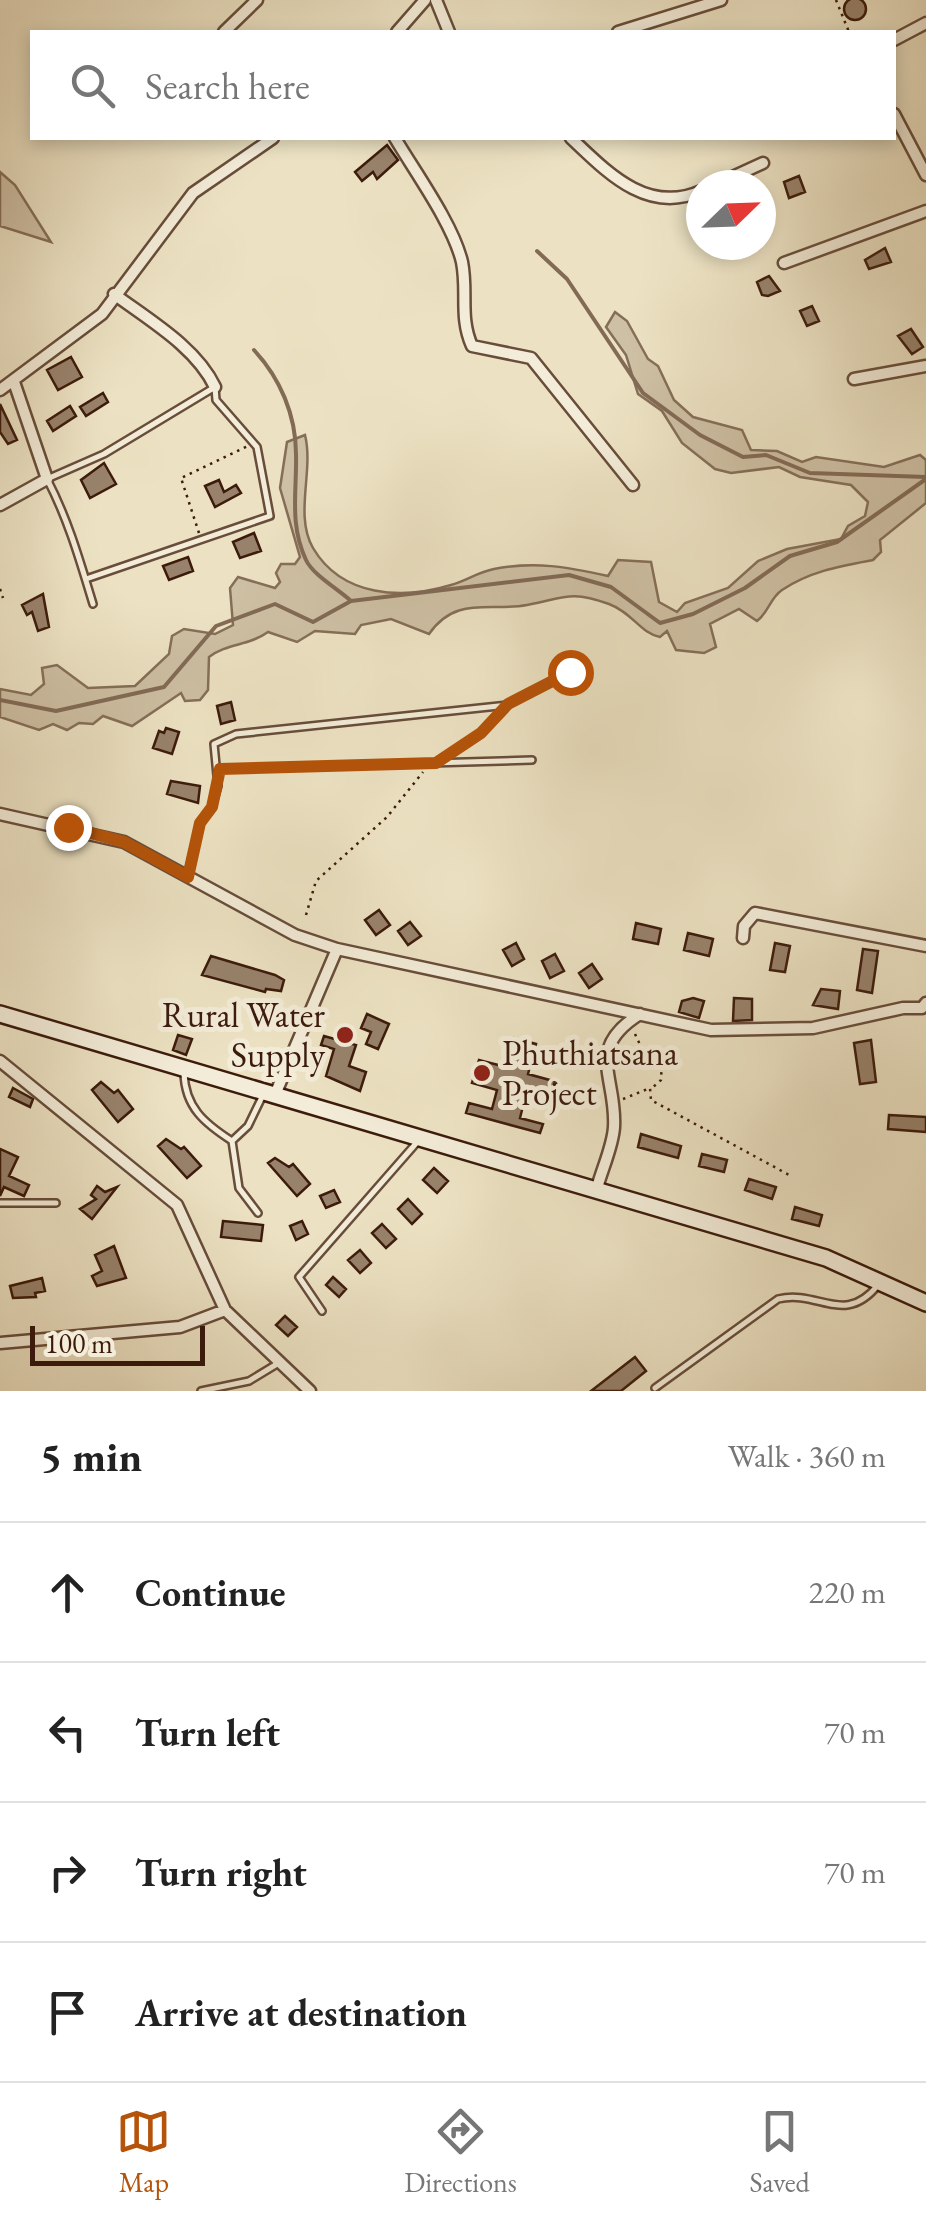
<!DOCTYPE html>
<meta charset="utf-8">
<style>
body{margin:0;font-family:"EB Garamond",serif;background:#f6f6f6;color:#222}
.compass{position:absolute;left:686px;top:170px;width:90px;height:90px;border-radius:50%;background:#fff;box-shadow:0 5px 15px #0003;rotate:67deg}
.scale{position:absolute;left:30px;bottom:25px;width:175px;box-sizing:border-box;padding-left:10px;border:5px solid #3c1b0c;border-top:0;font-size:28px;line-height:35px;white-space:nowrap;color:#3c1b0c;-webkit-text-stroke:8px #f3ecd8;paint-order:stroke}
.stop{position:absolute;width:30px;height:30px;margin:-22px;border:8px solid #b45309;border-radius:50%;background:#fff}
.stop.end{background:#b45309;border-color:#fff;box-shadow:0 2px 10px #0008}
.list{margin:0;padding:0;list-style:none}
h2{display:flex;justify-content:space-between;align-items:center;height:130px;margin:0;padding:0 40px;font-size:42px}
h2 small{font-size:32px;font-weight:400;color:#767676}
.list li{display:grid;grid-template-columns:65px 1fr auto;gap:30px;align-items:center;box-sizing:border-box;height:140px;padding:0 40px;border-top:2px solid #e0e0e0}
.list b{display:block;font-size:38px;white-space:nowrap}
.list em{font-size:32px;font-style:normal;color:#767676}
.icon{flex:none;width:55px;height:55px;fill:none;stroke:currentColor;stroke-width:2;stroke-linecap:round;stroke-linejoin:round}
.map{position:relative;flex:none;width:926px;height:1391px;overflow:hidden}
.search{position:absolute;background:#fff;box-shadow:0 5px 15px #0003;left:30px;right:30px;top:30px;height:110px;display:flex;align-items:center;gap:25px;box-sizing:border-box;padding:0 35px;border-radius:0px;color:#767676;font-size:38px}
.sheet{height:690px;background:#fff}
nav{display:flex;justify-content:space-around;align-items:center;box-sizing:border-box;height:140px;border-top:2px solid #e0e0e0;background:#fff;font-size:28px;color:#767676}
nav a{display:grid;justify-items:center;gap:5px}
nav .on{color:#b45309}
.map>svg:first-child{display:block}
</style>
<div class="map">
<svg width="926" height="1391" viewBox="0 0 926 1391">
<rect width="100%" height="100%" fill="#ece2c3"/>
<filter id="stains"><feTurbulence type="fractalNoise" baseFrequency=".002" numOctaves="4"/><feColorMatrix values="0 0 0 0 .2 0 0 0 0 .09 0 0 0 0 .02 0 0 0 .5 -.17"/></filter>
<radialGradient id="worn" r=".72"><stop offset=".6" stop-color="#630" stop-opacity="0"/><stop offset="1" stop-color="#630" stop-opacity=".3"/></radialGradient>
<path fill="#cec0a4" stroke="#856e58" stroke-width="2.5" d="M0 172 15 185 51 242 0 226Z
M615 312 627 321 648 359 658 366 674 400 693 417 742 430 751 450 777 451 802 462 816 457 884 467 920 455 926 460V503L880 540 881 552 873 560C841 566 810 571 782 590 770 598 769 612 757 621L739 609 710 624 716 647 704 653 676 650 667 631 660 637C640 633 633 613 609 604 569 590 565 598 527 605 490 612 456 595 429 634L391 619 361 625 355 634 315 631 297 642 268 632C249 646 227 643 209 657L208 690 200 700 185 701 181 693 132 726 103 716 93 724 79 723 67 730 53 724 39 730 0 717V689L31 695 44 684 42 668 57 665 88 688 135 686 169 654 172 636 184 629 215 634 233 625 230 588 238 577 275 588 280 582 276 573 281 564H295L300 557 280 488 287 442 305 435C314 471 294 515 313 548 342 597 402 600 451 585 466 581 478 572 494 569 535 561 568 567 608 576L618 560 651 562 659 602 677 612 685 603 728 588 758 561 787 549 841 539 848 526 865 516 868 502 851 485 800 477 779 467 731 473 715 469 682 443 662 411 638 394 626 355 606 327Z"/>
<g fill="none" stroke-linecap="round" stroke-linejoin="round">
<path stroke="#826a55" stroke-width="4" d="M537 251 567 279 643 393 700 435 743 457 766 455 810 473 926 477
M254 350C280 378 296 415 296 454 297 491 289 524 306 560 313 575 338 589 351 601
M0 700 56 711 164 687 216 626 275 604 313 622 351 601 569 575 611 587 660 623 693 614 745 588 790 556 837 542 926 479"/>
</g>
<path fill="#98826b" stroke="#3c1b0c" stroke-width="2.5" d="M844 9a11 11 0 1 1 22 0a11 11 0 1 1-22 0Z
M387 145 398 160 377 179 373 172 362 181 355 172Z
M799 176 805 192 789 198 784 182Z
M885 248 891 262 869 269 865 260Z
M769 276 780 291 768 296 762 295 757 282Z
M812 306 819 321 807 326 800 311Z
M911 329 923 347 912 354 898 336Z
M71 357 82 377 58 390 47 370Z
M103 393 108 402 86 416 80 407Z
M0 404 17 440 8 444 0 432Z
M70 406 76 416 53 431 47 421Z
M104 463 116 484 90 498 81 480Z
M219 480 224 492 236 485 241 493 215 507 205 486Z
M254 533 261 551 240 558 233 542Z
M188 557 193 571 169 580 163 566Z
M43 594 49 627 38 631 32 612 27 615 22 605Z
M231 702 235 720 221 724 217 706Z
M166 728 179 732 172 754 153 748 159 731 164 733Z
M171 781 200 786 198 803 167 794Z
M379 910 390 925 376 935 365 920Z
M410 922 421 936 408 945 398 931Z
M636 923 661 929 658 944 633 939Z
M688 933 713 939 709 956 684 950Z
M516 943 524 959 512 966 503 950Z
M775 943 790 946 785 972 770 970Z
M863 949 878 951 872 993 857 990Z
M555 954 564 971 550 978 542 961Z
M211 956 275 975 284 980 281 991 266 989 265 992 202 975Z
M592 964 602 979 589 988 579 973Z
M821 989 840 991 838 1009 813 1005Z
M693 998 704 1001 699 1018 679 1012 682 1001Z
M734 998 752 999V1020L733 1021Z
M367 1014 389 1024 378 1049 366 1044 371 1032 361 1028Z
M178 1035 192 1039 186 1055 173 1050Z
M324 1036 356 1045 349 1066 366 1072 360 1091 326 1076 334 1049 321 1045Z
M514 1038 536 1044 528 1074 557 1082 551 1105 525 1098 520 1118 543 1124 540 1133 466 1113 469 1103 492 1109 497 1090 472 1083 479 1060 506 1067Z
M871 1040 876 1082 860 1084 854 1043Z
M101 1082 114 1093 118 1090 133 1109 118 1122 92 1090Z
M13 1088 33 1099 30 1107 9 1097Z
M889 1115 926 1117V1132L888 1129Z
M641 1134 681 1146 678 1158 638 1147Z
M166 1139 181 1149 184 1147 201 1166 187 1178 158 1146Z
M0 1149 18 1157 9 1176 29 1185 24 1196 4 1187 0 1196Z
M702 1154 727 1160 724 1172 699 1166Z
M275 1158 289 1167 293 1164 310 1184 297 1196 268 1163Z
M434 1168 448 1181 437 1193 423 1180Z
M749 1179 776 1187 772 1199 745 1190Z
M97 1186 105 1192 117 1187 92 1219 80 1209 96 1199 91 1195Z
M334 1190 340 1202 326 1208 320 1196Z
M408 1199 422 1214 412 1224 398 1209Z
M795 1207 822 1215 819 1226 792 1219Z
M223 1221 263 1225 261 1241 221 1237Z
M302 1221 308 1234 296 1240 290 1226Z
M382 1224 396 1239 386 1248 372 1233Z
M114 1246 126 1278 97 1286 92 1276 102 1271 95 1255Z
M360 1250 371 1263 360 1273 348 1260Z
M333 1277 346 1289 339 1297 326 1285Z
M42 1278 45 1291 35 1293 36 1297 13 1298 10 1286Z
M285 1316 297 1327 288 1336 276 1325Z
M635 1357 646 1371 621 1391H591Z"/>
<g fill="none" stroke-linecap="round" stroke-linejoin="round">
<defs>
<path id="service" d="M86 579 270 516 257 447 216 400 215 387 104 454 47 479C68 519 80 561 93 604
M220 769 532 760
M188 874 200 823 212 807 218 786 214 744 236 734 508 705
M184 1073C185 1107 204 1123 232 1141L248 1126 264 1093
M232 1141 239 1188 258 1213
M0 1203H56
M322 1311 299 1277 419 1140
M655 1388 778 1299C819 1289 844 1327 878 1285
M201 1391 249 1381 277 1364"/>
<path id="minor" d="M436 0 449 32
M224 32 257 0
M397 32 425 0
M618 32 721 0
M894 40 926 23
M894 114 926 175
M395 138C415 172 453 224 462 262 468 292 459 317 472 346L531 358 633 485
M571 138C607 172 647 215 701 191
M715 185 763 163
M784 263 926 211
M114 294C149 320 196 347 215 387
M854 379 926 366
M0 390 102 314 193 193 273 138
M0 505 47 479 14 382
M0 814 124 842 295 935 337 949 711 1030 813 1028 903 1008H922L926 1003
M743 938 744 926 755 913 926 946
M0 1061 177 1205 225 1310 310 1391
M274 1097 337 949
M597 1188C602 1169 613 1146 614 1127 617 1077 584 1049 640 1014
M0 1343 180 1327 225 1310"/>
<path id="secondary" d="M0 1014 826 1258 926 1303"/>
</defs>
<use href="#service" stroke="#684d3a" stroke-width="10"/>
<use href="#minor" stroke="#684d3a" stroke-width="15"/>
<use href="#secondary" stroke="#3c1b0c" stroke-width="20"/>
<path stroke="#3c1b0c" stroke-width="2.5" stroke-dasharray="2.5 5" stroke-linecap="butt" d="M836 0 849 32
M199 533 181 478 248 446
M0 589 3 598
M516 701 570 672 588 669
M450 754 498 715
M306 915 316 881 387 817 423 772
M635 1034 643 1051 662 1059 661 1080 652 1088
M623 1099 650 1088 651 1100 791 1176"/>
<use href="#service" stroke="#f3ecd8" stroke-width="5"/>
<use href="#minor" stroke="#f3ecd8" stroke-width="10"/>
<use href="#secondary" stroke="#f3ecd8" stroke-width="15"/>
</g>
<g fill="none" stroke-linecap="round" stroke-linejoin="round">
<path stroke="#b45309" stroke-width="12" d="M68 827 124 842 188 877 200 823 212 807 220 769 436 763 481 733 508 704 570 672"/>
</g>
<g fill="#8f2418" stroke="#f3ecd8" stroke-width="4">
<circle cx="345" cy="1035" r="10"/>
<circle cx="482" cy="1073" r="10"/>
</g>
<g text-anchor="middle" stroke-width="10" stroke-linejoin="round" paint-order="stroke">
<g font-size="35" fill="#3c1b0c" stroke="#f3ecd8" text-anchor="end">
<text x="325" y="1027">Rural Water<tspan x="325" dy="40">Supply</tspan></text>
<text x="502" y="1065" text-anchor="start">Phuthiatsana<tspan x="502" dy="40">Project</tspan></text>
</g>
</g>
<rect width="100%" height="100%" filter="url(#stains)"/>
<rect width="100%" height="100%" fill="url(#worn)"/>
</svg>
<svg class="compass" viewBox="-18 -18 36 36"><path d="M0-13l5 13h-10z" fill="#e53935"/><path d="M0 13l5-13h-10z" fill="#767676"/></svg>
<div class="scale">100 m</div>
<div class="stop" style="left:570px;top:672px"></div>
<div class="stop end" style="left:68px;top:827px"></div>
<div class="search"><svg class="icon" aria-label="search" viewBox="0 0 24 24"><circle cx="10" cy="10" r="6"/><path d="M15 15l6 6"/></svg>Search here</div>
</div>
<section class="sheet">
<h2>5 min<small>Walk · 360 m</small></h2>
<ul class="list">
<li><svg class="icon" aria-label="ahead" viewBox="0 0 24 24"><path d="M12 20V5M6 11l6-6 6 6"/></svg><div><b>Continue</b></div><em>220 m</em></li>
<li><svg class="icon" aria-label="left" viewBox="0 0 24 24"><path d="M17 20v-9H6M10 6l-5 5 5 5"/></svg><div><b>Turn left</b></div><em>70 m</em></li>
<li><svg class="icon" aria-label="right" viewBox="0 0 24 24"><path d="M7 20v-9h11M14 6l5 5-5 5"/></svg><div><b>Turn right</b></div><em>70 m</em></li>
<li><svg class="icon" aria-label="arrive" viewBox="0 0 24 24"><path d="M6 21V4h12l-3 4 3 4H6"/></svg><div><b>Arrive at destination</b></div></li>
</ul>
</section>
<nav>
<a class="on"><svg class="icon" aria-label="map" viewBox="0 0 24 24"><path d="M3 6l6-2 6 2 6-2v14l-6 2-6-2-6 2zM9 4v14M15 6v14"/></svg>Map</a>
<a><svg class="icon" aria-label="directions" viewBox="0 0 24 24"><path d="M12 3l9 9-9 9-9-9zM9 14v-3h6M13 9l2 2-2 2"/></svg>Directions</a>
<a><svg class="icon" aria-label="saved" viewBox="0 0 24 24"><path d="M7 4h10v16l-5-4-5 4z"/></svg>Saved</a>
</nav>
